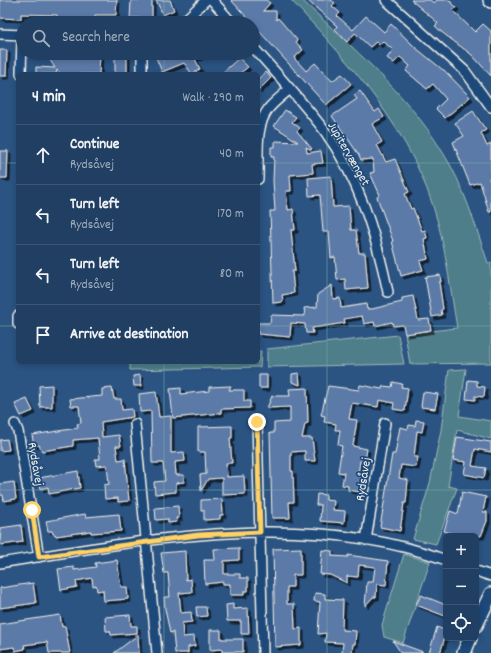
<!DOCTYPE html>
<meta charset="utf-8">
<style>
body{margin:0;font-family:Dekko,sans-serif;background:#2d4a6b;color:#f1f3f6}
.controls{position:absolute;right:12px;bottom:12px;display:grid;overflow:hidden;border-radius:6px;box-shadow:0 2px 6px #0003}
.controls button{width:36px;height:36px;display:grid;place-items:center;padding:0;border:0;border-bottom:1px solid #3d5877;background:#203f62;color:#f1f3f6;font:20px sans-serif}
.stop{position:absolute;width:12px;height:12px;margin:-9px;border:3px solid #ffd166;border-radius:50%;background:#fff}
.stop.end{background:#ffd166;border-color:#fff;box-shadow:0 1px 4px #0008}
.list{margin:0;padding:0;list-style:none}
h2{display:flex;justify-content:space-between;align-items:center;height:52px;margin:0;padding:0 16px;font-size:17px}
h2 small{font-size:13px;font-weight:400;color:#a2afbe}
.list li{display:grid;grid-template-columns:26px 1fr auto;gap:12px;align-items:center;box-sizing:border-box;height:60px;padding:0 16px;border-top:1px solid #3d5877}
.list b{display:block;font-size:15px;white-space:nowrap}
.list p{margin:0;font-size:13px;white-space:nowrap;color:#a2afbe}
.list em{font-size:13px;font-style:normal;color:#a2afbe}
.icon{flex:none;width:22px;height:22px;fill:none;stroke:currentColor;stroke-width:2;stroke-linecap:round;stroke-linejoin:round}
.map{position:relative;flex:none;width:491px;height:653px;overflow:hidden}
.search{position:absolute;background:#203f62;box-shadow:0 2px 6px #0003;left:16px;top:16px;width:244px;height:44px;display:flex;align-items:center;gap:10px;box-sizing:border-box;padding:0 14px;border-radius:22px;color:#a2afbe;font-size:15px}
.panel{position:absolute;background:#203f62;box-shadow:0 2px 6px #0003;left:16px;top:72px;width:244px;height:292px;border-radius:6px}
.map>svg:first-child{display:block}
</style>
<div class="map">
<svg width="491" height="653" viewBox="0 0 491 653">
<defs>
<filter id="shadow"><feDropShadow dx="3" dy="3" stdDeviation="0" flood-color="#0009"/></filter>
</defs>
<rect width="100%" height="100%" fill="#2b5483"/>
<filter id="ink" filterUnits="userSpaceOnUse"><feTurbulence type="fractalNoise" baseFrequency=".025" numOctaves="2"/><feDisplacementMap in="SourceGraphic" scale="8" xChannelSelector="R" yChannelSelector="G"/><feConvolveMatrix kernelMatrix="1 2 1 2 8 2 1 2 1" color-interpolation-filters="sRGB"/></filter>
<g filter="url(#ink)">
<path fill="#4e7e89" stroke="#a1b8b8" d="M291 0H302C351 47 406 92 442 151 464 185 475 225 488 263H491V363L410 364 405 334 457 328C451 293 447 258 438 223 414 132 353 67 291 0Z
M398 335 404 364 267 367V349Z
M258 351H261L260 367 130 370V363L144 362H258Z
M466 369 459 416 491 421V439L457 430 448 486 457 488 436 544 413 539 430 483 441 430 449 370Z
M404 554 430 562 403 643 384 637 382 625Z"/>
<path fill="#5c7aa8" stroke="#f4f1e8" filter="url(#shadow)" d="M0 0H117L116 15H95V20L69 19V21H57V15L21 14V19L0 18Z
M131 0H152V18H130Z
M156 0H170L174 10 163 15Z
M231 0H266L270 3 263 11H276V20L278 18 297 40 296 42 303 50 294 58 306 71 315 63 332 81 342 74 351 84 326 105Z
M307 0H331L335 3 332 6 340 13 337 16 353 30 366 16 384 32 391 24 416 48 443 70H444L470 97 445 118 436 109 446 99 433 84 427 89 406 71 410 66 400 57 394 63 387 58 393 50 383 41 379 45 376 42 370 47 355 33 347 42 335 29 337 26Z
M411 0H430L434 3 437 0H449L456 7 453 11 475 32 483 24 491 31V76L472 55 444 34 435 26 438 23Z
M0 50H7L6 76H0Z
M60 53H100L99 74H60L57 70 56 74H36V67L55 68 50 60Z
M162 53H207L195 59 200 69 192 74 184 63 162 72 155 55Z
M115 55H127V74H115Z
M239 58 248 67 239 74H221Z
M266 72 271 78 258 91V79Z
M360 91 375 112 379 109 384 117 372 124 382 142 377 145 386 162 395 159 409 192 405 194 411 209 413 208 422 231 425 230 427 238 424 239 428 259 420 261 423 270 401 276 392 241H393L377 197 380 195 370 173 374 172 373 159 361 160 359 155 332 116 357 99 354 95Z
M285 110 296 117 292 122 300 128 297 131 312 149 311 150 306 147 307 153 321 151 323 163 312 164 313 173 290 175 291 191H286L288 210 293 209 295 230H291L295 271H292L294 293 282 295 283 302 273 303 270 211H275L273 181 274 157H271V147H275V141L298 142 274 126Z
M473 111 486 130 481 133 487 146 491 144V177L489 178 491 185V212H489L480 182 470 185 453 142 464 136 455 123Z
M0 151H8L7 178H0Z
M331 176 333 207 349 206 351 230H356L359 253H365L368 288 346 290 345 279 337 280 335 257 331 258 329 232H323L320 195 309 196 308 178Z
M440 275 441 282H439L443 309 441 310 442 315 432 317 425 277Z
M332 285 333 299 340 298 341 308 366 304 367 309H372L402 302V298L413 296 418 320 429 319 431 330 405 334 403 325 393 326 392 322 375 326 374 322 364 324 362 316 344 319 345 323 312 328 313 333H306L305 324 291 323 290 337 258 334V323H270L271 315 305 316 304 308 317 307 318 294Z
M299 373 300 385 292 382V374Z
M140 375 141 386H134L133 376Z
M259 375H267V388H259Z
M468 380 477 381V386L485 387 484 397 475 396V400L466 399Z
M393 382 402 384 401 387 408 388 405 411 393 409 394 403 379 400 378 407 352 403 349 419 357 420 353 446 367 449 365 461H360L358 475H362L360 492 348 490V486L342 485 344 473 338 472 342 446 338 445 340 430H335L336 424 324 422 325 416 321 415 328 386 359 390 360 385 382 389 383 386 392 387Z
M52 385V407H40L39 386Z
M231 386 229 390H244V401H250V408L221 409V413L173 418 170 389 181 388V394L209 391V387Z
M112 388 114 399H121L122 410 132 409 133 417 101 422 102 437 119 435 121 446H116L118 460 125 459 129 501 118 502V498L105 499 104 485 109 484 107 465 96 466 95 459H100L98 438 73 440V446L42 451 39 445 34 446 32 435 78 428 77 424 81 423 79 406H71L70 399 102 396V389Z
M307 388 308 423 305 424 302 438H312L315 461H305V451L291 452V471H293L294 502H289L290 518H272L270 433H274V423L290 422V407L267 408 272 396H290L289 389Z
M156 392 159 417 171 416V453L184 452 185 461 175 462 176 475H184V482L176 483V492L155 494 154 482 165 481 163 463H152L151 411 140 412 139 394Z
M423 392 438 394 435 409 421 407Z
M27 399 33 411 21 416 15 404Z
M416 420 424 421 422 432 417 431 414 457H418L416 467 401 465 399 478 408 480 406 503H404L400 531 380 527 392 454H395L400 427 408 429 409 425 415 426Z
M232 426V438H230L232 463H226L227 477 244 476 245 494 222 495V478L208 479 201 491 200 475 206 474 205 452H198V427Z
M457 437 491 442V452L475 449 472 466 486 468 484 478 464 474 466 462 453 460Z
M7 439 9 450 0 451V440Z
M78 471 80 488 49 494 48 487 41 489 39 478Z
M14 482 16 499 4 501 3 495H0V484Z
M462 492 486 497 483 512H487V521L481 536H450L451 533 444 531 450 511 458 514Z
M317 494 326 495V500L334 501 333 510 345 511 344 523 320 521 321 505H316Z
M222 499 223 515H220V519L204 520V510H201V500Z
M178 506 179 518H176L177 522 168 523V519L156 520 155 508Z
M85 514 86 517 119 514 121 531 91 533V531L56 536 55 534H53L52 531H48L46 521Z
M21 525 23 542 1 545 0 528Z
M239 548V560L224 561V574H240V578H248V591H244V595H230V584H223V582L205 584 204 560H215L214 549Z
M301 548V575H293V587H287V604H294L295 629 301 628V645L275 647 273 549Z
M322 550 332 551V556L348 557V555L388 561 386 585 377 584 376 597H373L365 606 367 582H373L375 567 359 565 358 577 347 576V583L330 575 320 574Z
M185 551 186 580 191 579 192 592 179 593 181 613 191 612 192 622 182 623 183 637 194 636 195 646 188 647V653H175L173 632 170 633 165 609 164 597H170L168 573H164L161 553Z
M117 560 121 587H127L128 599 104 601 103 590 97 591 96 585 93 586 92 578 76 581 77 587 61 590 58 569 74 567V570L96 567 95 563Z
M33 583 36 603 0 608V588Z
M315 593 325 594V599L343 600 342 630 356 631 355 644H353L352 653H342L343 643 325 642 326 633 318 634 320 602 314 601Z
M421 595 446 605 445 616 416 605Z
M233 604V609L248 608 249 634H241V621H227L226 605Z
M196 607H206L207 616 197 617Z
M60 615 62 627 65 626 70 653H49L47 642 24 645 25 649 15 651 14 647 0 649V624Z
M130 615 131 626H137V633L111 635 110 631H106L105 617Z
M437 627 446 631 443 644 440 653H429Z
M210 630H221V639H243V652H222V649L210 650Z
M138 635 139 653H114Z
M393 641 423 652 422 653H401Z"/>
<g fill="none" stroke-linecap="round" stroke-linejoin="round">
<defs>
<path id="street" d="M212 0 232 23
M386 0 465 71 491 107
M182 23 206 0
M0 34 23 35
M253 47C277 74 302 101 324 130 359 178 376 235 388 292
M21 74 22 35
M142 74V53
M258 179C259 156 254 127 269 108 275 101 283 95 290 89
M18 324V316
M257 421 263 653
M15 424 18 431 39 557
M135 424 157 653
M366 540 385 423
M0 563C143 540 306 508 446 560
M476 571 491 576"/>
<path id="secondary" d="M490 0 491 1
M476 625 491 594
M464 653 470 638"/>
</defs>
<use href="#street" stroke="#f4f1e8" stroke-width="12"/>
<use href="#secondary" stroke="#f4f1e8" stroke-width="16"/>
<use href="#street" stroke="#1f4a7a" stroke-width="9"/>
<use href="#secondary" stroke="#1f4a7a" stroke-width="13"/>
</g>
</g>
<g fill="none" stroke-linecap="round" stroke-linejoin="round" filter="url(#ink)">
<path stroke="#ffd166" stroke-width="5" d="M32 510 39 557 198 535 260 532 257 422"/>
</g>
<path fill="none" stroke="#76ada5" stroke-width="1" stroke-opacity="0.55" d="M164 0V23M327 0V653M164 53V74M0 163H18M258 163H491M0 326H18M258 326H491M164 362V653M0 490H491"/>
<g text-anchor="middle" stroke-width="3.5" stroke-linejoin="round" paint-order="stroke">
<g font-size="13" fill="#f4f1e8" stroke="#1f4a7a">
<text transform="translate(350 153) rotate(60)" y="5">Jupitervænget</text>
<text transform="translate(37 464) rotate(80)" y="5">Rydsåvej</text>
<text transform="translate(362 479) rotate(-81)" y="5">Rydsåvej</text>
</g>
</g>
</svg>
<div class="controls">
<button>+</button>
<button>−</button>
<button><svg class="icon" aria-label="locate" viewBox="0 0 24 24"><circle cx="12" cy="12" r="6"/><path d="M12 2v4M12 18v4M2 12h4M18 12h4"/></svg></button>
</div>
<div class="stop" style="left:32px;top:510px"></div>
<div class="stop end" style="left:257px;top:422px"></div>
<div class="search"><svg class="icon" aria-label="search" viewBox="0 0 24 24"><circle cx="10" cy="10" r="6"/><path d="M15 15l6 6"/></svg>Search here</div>
<section class="panel">
<h2>4 min<small>Walk · 290 m</small></h2>
<ul class="list">
<li><svg class="icon" aria-label="ahead" viewBox="0 0 24 24"><path d="M12 20V5M6 11l6-6 6 6"/></svg><div><b>Continue</b><p>Rydsåvej</p></div><em>40 m</em></li>
<li><svg class="icon" aria-label="left" viewBox="0 0 24 24"><path d="M17 20v-9H6M10 6l-5 5 5 5"/></svg><div><b>Turn left</b><p>Rydsåvej</p></div><em>170 m</em></li>
<li><svg class="icon" aria-label="left" viewBox="0 0 24 24"><path d="M17 20v-9H6M10 6l-5 5 5 5"/></svg><div><b>Turn left</b><p>Rydsåvej</p></div><em>80 m</em></li>
<li><svg class="icon" aria-label="arrive" viewBox="0 0 24 24"><path d="M6 21V4h12l-3 4 3 4H6"/></svg><div><b>Arrive at destination</b></div></li>
</ul>
</section>
</div>
